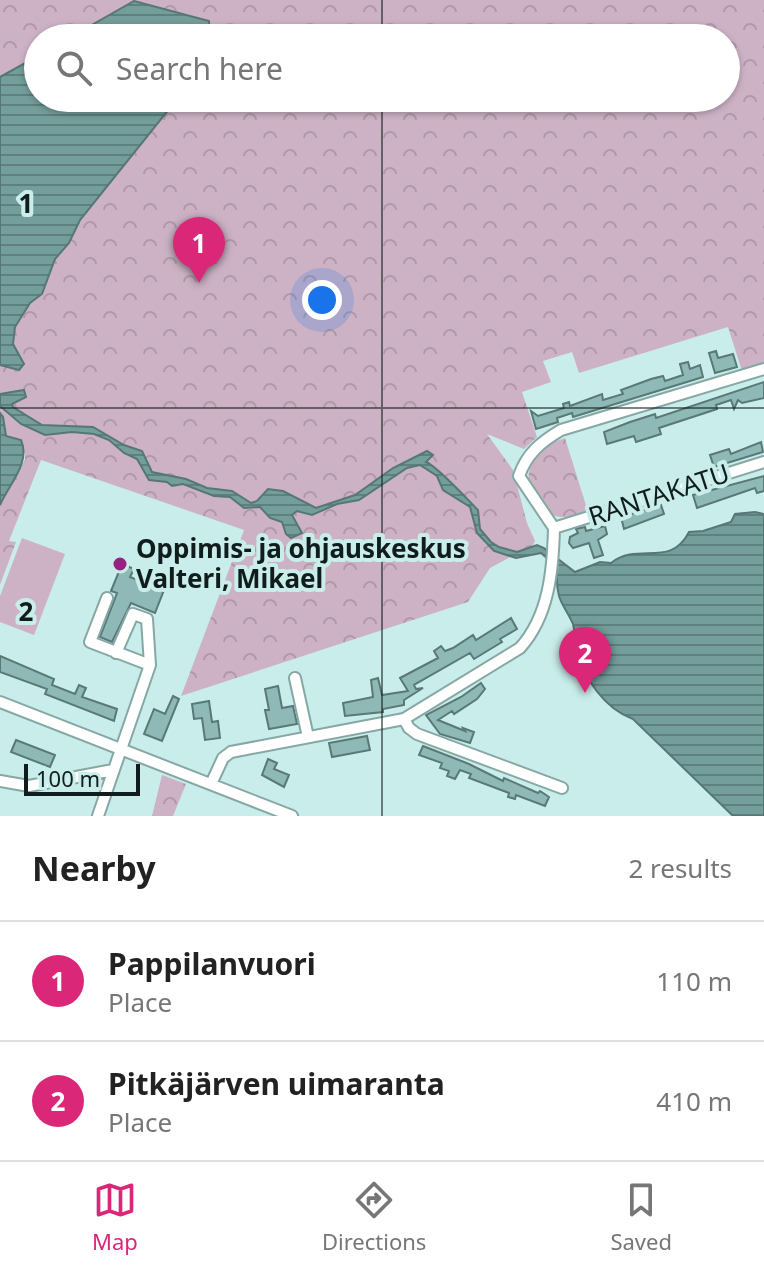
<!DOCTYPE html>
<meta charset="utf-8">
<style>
body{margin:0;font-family:"Noto Sans",sans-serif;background:#f2f2f2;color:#222}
.scale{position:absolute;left:24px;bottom:20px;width:116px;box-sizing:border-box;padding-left:8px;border:4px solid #101d1c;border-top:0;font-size:22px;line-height:28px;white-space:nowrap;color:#101d1c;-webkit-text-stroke:6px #c9edea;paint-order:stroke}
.you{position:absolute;left:322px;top:300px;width:28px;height:28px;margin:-20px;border:6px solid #fff;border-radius:50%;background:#1a73e8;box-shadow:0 0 0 12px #1a73e833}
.badge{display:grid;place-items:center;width:52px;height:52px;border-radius:50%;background:#db2777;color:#fff;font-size:26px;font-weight:700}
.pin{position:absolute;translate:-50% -66px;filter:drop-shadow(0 2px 4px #0008)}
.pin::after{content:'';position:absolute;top:42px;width:28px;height:24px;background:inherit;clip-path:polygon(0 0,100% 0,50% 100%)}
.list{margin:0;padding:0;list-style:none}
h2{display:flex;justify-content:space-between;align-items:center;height:104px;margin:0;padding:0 32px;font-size:34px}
h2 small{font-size:26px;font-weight:400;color:#767676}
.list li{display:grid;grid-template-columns:52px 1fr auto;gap:24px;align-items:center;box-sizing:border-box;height:120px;padding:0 32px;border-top:2px solid #e0e0e0}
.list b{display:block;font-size:30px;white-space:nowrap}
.list p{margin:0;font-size:26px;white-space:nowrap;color:#767676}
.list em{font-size:26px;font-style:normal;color:#767676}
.icon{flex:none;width:44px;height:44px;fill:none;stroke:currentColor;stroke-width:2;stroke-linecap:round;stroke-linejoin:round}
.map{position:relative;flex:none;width:764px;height:816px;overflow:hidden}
.search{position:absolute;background:#fff;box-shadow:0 2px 6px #0004;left:24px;right:24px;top:24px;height:88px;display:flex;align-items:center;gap:20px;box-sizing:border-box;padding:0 28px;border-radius:44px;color:#767676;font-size:30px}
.sheet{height:344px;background:#fff}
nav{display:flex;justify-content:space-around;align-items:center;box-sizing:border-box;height:112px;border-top:2px solid #e0e0e0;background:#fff;font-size:22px;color:#767676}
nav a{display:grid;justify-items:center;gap:4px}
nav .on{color:#db2777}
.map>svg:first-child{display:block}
</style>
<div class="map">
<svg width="764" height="816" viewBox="0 0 764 816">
<defs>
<pattern id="forest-crowns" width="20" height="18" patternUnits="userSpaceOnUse" patternTransform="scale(2)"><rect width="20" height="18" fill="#cdb2c5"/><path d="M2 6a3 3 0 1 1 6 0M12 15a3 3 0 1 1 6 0" fill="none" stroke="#af99a9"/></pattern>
<pattern id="water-rules" width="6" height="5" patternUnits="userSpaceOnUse" patternTransform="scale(2)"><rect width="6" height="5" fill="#749e9b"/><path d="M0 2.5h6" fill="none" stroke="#5e807e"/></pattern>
</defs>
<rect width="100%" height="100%" fill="#c9edea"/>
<path fill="url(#forest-crowns)" d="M0 0H764V364L742 371 728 327 579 373 572 352 543 361 551 382 522 392 537 437 524 449 487 434 513 470 527 523 535 541 533 545 490 568 468 602 181 696 244 530 41 460 9 541 16 542 0 585V505L25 460V453L0 449V321L14 337 15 327 30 303 42 294 55 259 69 243 80 220 178 98H726V38H210L208 21 134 1 69 38H38V56L0 77Z
M565 438 588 512C575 516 562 520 550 514 526 502 521 467 541 449 547 444 557 441 565 438Z
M162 775 186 784 173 816H152Z"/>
<path fill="#cdb2c5" d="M22 538 65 554 34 635 0 622V596Z"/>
<path fill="url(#water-rules)" stroke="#567775" stroke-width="2" d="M134 1 209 21 210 38H69Z
M38 56V98H178L80 220 69 243 55 259 42 294 30 303 15 327 13 344 24 364 19 370 0 365V77Z
M24 390 26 397 12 404 13 407 42 425 93 427 124 445 142 451 152 472 186 479 207 488 232 491 251 503 257 501 268 489 283 491 316 508 355 495 393 468 427 451 433 455 426 462C437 466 468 500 478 510L480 529 491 542 499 547 517 552 537 545 544 548 575 572 600 562 611 563C639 541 670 569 689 532L703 531 731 522 735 514 755 512 764 514V816H733L633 719C605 709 583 678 577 649 575 641 575 632 573 624 569 614 562 606 559 596 553 572 564 572 541 553L516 558 494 551 477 533 470 507 443 490 437 476 420 465 407 468 359 500 337 504 312 515 297 511 292 515 302 533 291 538 286 534 282 522 270 518 260 507 244 508 230 497 214 496 183 484 172 486 167 482 149 480 137 459 124 453 109 440 94 434 72 432 45 435 21 424 0 406V394Z
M0 413 3 417 6 436 21 440C31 463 9 484 0 505Z"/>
<path fill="#8eb9b6" stroke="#597977" stroke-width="2" d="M716 351 718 358 733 354 737 367 715 373 709 353Z
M688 362 690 369 700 365 703 377 573 417 572 413 557 418 558 422 536 429 531 411 538 416 564 408 563 404 569 402 570 406 602 394 603 400 623 394 621 390 651 379 663 376 665 381 683 375 680 364Z
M764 382V398L742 403 738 400 734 409 731 400 716 405 717 409 659 428 661 434 636 442 634 436 607 444 604 432 630 422 655 414 656 418Z
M761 442 763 452 714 467 710 455 729 449 731 454Z
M764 476V491L757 493 755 488 697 508 693 495Z
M661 505 664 514 624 529 621 517Z
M605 526 607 534 598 540 603 555 594 558 589 543 573 548 569 543 570 537 578 533 576 529 585 527 586 531Z
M122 564 134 569 130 577 164 590 155 613 131 603 112 642 100 637 114 601 117 593 111 591Z
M511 618 517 629 500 639 502 642 474 659 470 653 414 685 416 689 423 688 404 700V705L383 709V712L345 716 343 703 373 697 371 680 378 678 382 695 408 691 400 678 438 658 434 651 441 646 445 651 453 648 473 635 476 640Z
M0 656 54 679 52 685 75 694 79 685 86 688 82 697 117 709 114 721 45 694 47 689 0 672Z
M481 683 485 689 477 699 454 714 452 711 438 720 465 731 463 728 474 732 470 743 440 734 426 715 461 697Z
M278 686 282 708 293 706 297 724 269 729 265 710H269L265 689Z
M173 696 179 699 162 741 144 734 154 709 165 714Z
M209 701 212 722 218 721 220 738 205 740 202 718 194 719 192 704Z
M367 736 370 750 332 757 329 743Z
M16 740 55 755 50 767 11 752Z
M423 746 469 764 503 781 504 778 538 793 540 791 549 797 545 806 516 795 515 799 508 797 509 793 469 778 471 774 460 770 455 779 447 776 449 771 440 768 442 763 419 755Z
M268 759 277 763 274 769 289 775 284 787 262 775Z"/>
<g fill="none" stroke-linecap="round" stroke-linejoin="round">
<defs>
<path id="minor" d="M554 528 519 476C527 453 541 442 561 430L764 369
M554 528 764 462
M107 598 90 642 150 665
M295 678 308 737
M0 702 292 816
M404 719 409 728 417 734 562 788
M0 781 29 786 113 770
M211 784 223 758 231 752 404 719 520 648C549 616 553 570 554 528
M98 816 150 665 147 619 133 614 116 653"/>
</defs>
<use href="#minor" stroke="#86a8a5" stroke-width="14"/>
<use href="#minor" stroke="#fff" stroke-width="10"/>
</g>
<path fill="none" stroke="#101d1c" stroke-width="2" stroke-opacity="0.55" d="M382 0V38M382 98V816M0 408H764"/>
<circle fill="#972380" stroke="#c9edea" stroke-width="3" cx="120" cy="564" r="8"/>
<g text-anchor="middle" stroke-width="8" stroke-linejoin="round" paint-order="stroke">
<g font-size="26" fill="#101d1c" stroke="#c9edea">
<text transform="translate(659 495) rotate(-18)" y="9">RANTAKATU</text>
</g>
<g font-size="26" font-weight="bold" fill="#101d1c" stroke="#c9edea" text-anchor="start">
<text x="136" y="558">Oppimis- ja ohjauskeskus<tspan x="136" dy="30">Valteri, Mikael</tspan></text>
</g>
</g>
<g font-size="26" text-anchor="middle" font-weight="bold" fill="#101d1c" stroke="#c9edea" stroke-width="8" stroke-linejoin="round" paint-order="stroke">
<text x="26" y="213">1</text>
<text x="26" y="621">2</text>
</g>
</svg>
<div class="scale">100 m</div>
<div class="you"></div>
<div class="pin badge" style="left:199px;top:283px">1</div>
<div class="pin badge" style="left:585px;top:693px">2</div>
<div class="search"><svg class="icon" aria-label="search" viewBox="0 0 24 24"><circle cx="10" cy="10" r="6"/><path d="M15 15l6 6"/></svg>Search here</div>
</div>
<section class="sheet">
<h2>Nearby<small>2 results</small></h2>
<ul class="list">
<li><span class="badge">1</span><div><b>Pappilanvuori</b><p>Place</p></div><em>110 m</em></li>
<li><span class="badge">2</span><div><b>Pitkäjärven uimaranta</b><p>Place</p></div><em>410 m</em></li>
</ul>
</section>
<nav>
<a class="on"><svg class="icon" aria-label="map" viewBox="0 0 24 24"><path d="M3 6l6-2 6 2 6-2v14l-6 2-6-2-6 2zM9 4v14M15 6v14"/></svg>Map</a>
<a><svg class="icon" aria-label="directions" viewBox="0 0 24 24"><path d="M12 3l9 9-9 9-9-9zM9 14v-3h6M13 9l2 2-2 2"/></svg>Directions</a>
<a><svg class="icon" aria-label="saved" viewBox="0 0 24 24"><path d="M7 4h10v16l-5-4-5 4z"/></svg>Saved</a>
</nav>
